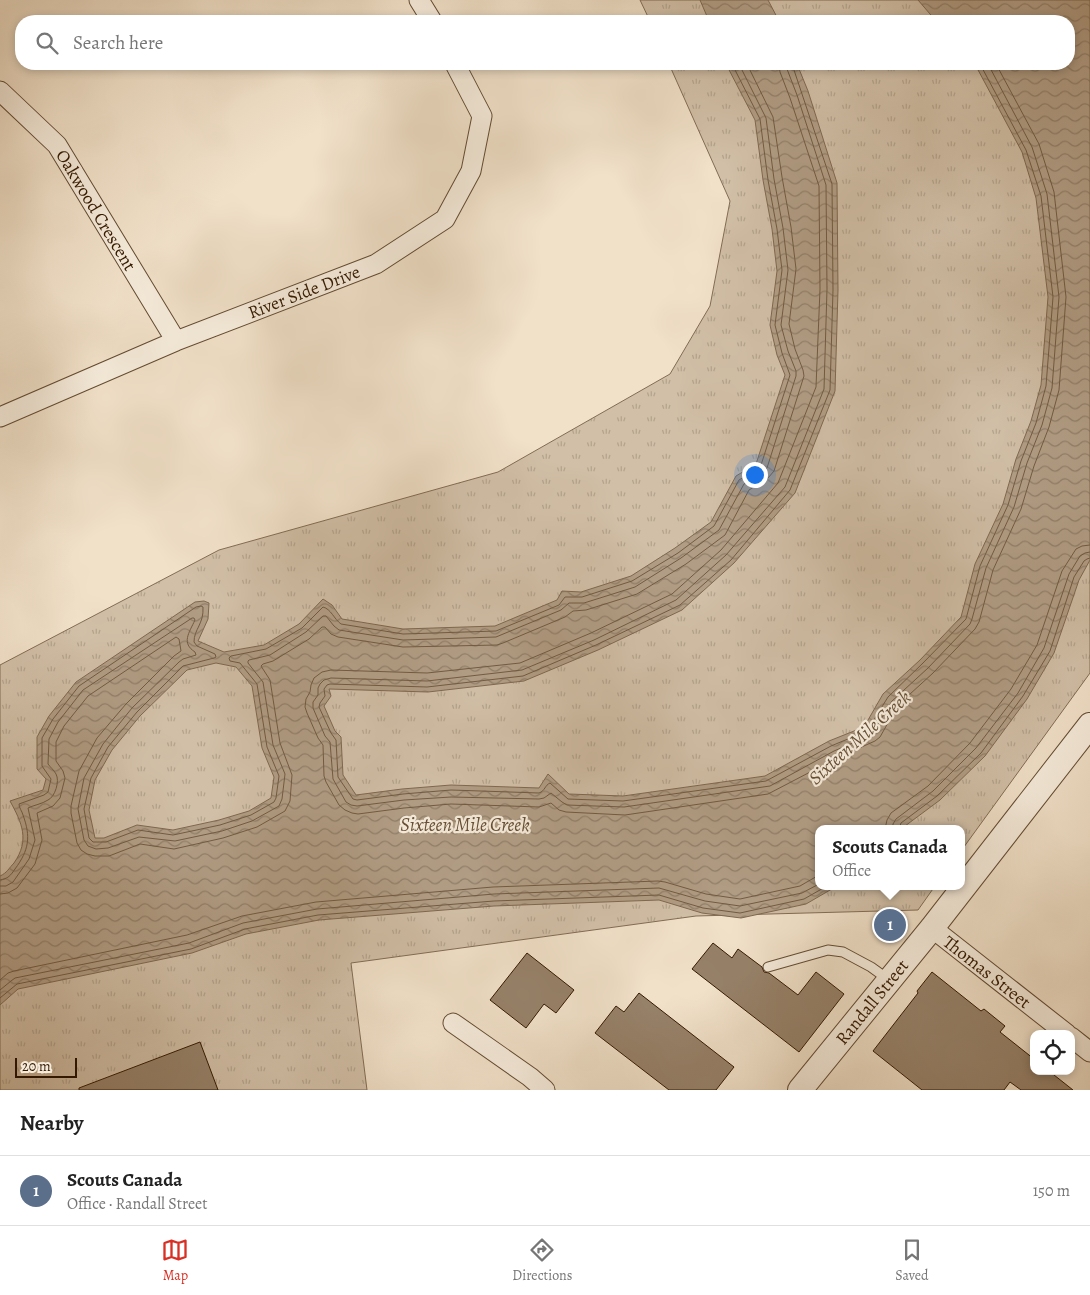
<!DOCTYPE html>
<meta charset="utf-8">
<style>
body{margin:0;font-family:Alegreya,serif;background:#f2f2f2;color:#222}
.controls{position:absolute;right:15px;bottom:15px;display:grid;overflow:hidden;border-radius:10px;box-shadow:0 2px 8px #0003}
.controls button{width:45px;height:45px;display:grid;place-items:center;padding:0;border:0;border-bottom:1px solid #e0e0e0;background:#fff;color:#222;font:25px sans-serif}
.scale{position:absolute;left:15px;bottom:12px;width:62px;box-sizing:border-box;padding-left:5px;border:2px solid #341900;border-top:0;font-size:14px;line-height:18px;white-space:nowrap;color:#341900;-webkit-text-stroke:4px #f6ecdc;paint-order:stroke}
.you{position:absolute;left:754px;top:474px;width:18px;height:18px;margin:-12px;border:4px solid #fff;border-radius:50%;background:#1a73e8;box-shadow:0 0 0 8px #1a73e833}
.badge{display:grid;place-items:center;width:32px;height:32px;border-radius:50%;background:#d93025;color:#fff;font-size:16px;font-weight:700}
.pin{position:absolute;translate:-50% -50%;border:2px solid #fff;box-shadow:0 1px 5px #0006}
.popup{position:absolute;left:815px;top:825px;width:150px;height:65px;box-sizing:border-box;display:grid;place-content:center;border-radius:10px;background:#fff;filter:drop-shadow(0 1px 4px #0005);font-size:16px;white-space:nowrap;color:#767676}
.popup b{font-size:19px;color:#222}
.popup::after{content:'';position:absolute;left:50%;top:100%;margin-left:-10px;border:10px solid transparent;border-top-color:#fff}
.list{margin:0;padding:0;list-style:none}
h2{display:flex;justify-content:space-between;align-items:center;height:65px;margin:0;padding:0 20px;font-size:21px}
h2 small{font-size:16px;font-weight:400;color:#767676}
.list li{display:grid;grid-template-columns:32px 1fr auto;gap:15px;align-items:center;box-sizing:border-box;height:70px;padding:0 20px;border-top:1px solid #e0e0e0}
.list b{display:block;font-size:19px;white-space:nowrap}
.list p{margin:0;font-size:16px;white-space:nowrap;color:#767676}
.list em{font-size:16px;font-style:normal;color:#767676}
.icon{flex:none;width:28px;height:28px;fill:none;stroke:currentColor;stroke-width:2;stroke-linecap:round;stroke-linejoin:round}
.map{position:relative;flex:none;width:1090px;height:1090px;overflow:hidden}
.search{position:absolute;background:#fff;box-shadow:0 2px 8px #0003;left:15px;right:15px;top:15px;height:55px;display:flex;align-items:center;gap:12px;box-sizing:border-box;padding:0 18px;border-radius:20px;color:#767676;font-size:19px}
.sheet{height:135px;background:#fff}
nav{display:flex;justify-content:space-around;align-items:center;box-sizing:border-box;height:70px;border-top:1px solid #e0e0e0;background:#fff;font-size:14px;color:#767676}
nav a{display:grid;justify-items:center;gap:2px}
nav .on{color:#d93025}
.map>svg:first-child{display:block}
</style>
<div class="map">
<svg width="1090" height="1090" viewBox="0 0 1090 1090">
<defs>
<pattern id="park-tufts" width="24" height="20" patternUnits="userSpaceOnUse" patternTransform="scale(1.25)"><rect width="24" height="20" fill="#d1bfa7"/><path d="M3 7l-1-3M5 7V3M7 7l1-3M15 17l-1-3M17 17v-4M19 17l1-3" fill="none" stroke="#b4a48e"/></pattern>
<pattern id="water-waves" width="16" height="10" patternUnits="userSpaceOnUse" patternTransform="scale(1.25)"><rect width="16" height="10" fill="#b19d85"/><path d="M0 5q4-4 8 0t8 0" fill="none" stroke="#917f6a"/></pattern>
</defs>
<rect width="100%" height="100%" fill="#f1e1c9"/>
<filter id="stains"><feTurbulence type="fractalNoise" baseFrequency=".004" numOctaves="4"/><feColorMatrix values="0 0 0 0 .2 0 0 0 0 .09 0 0 0 0 .02 0 0 0 .5 -.17"/></filter>
<radialGradient id="worn" r=".72"><stop offset=".6" stop-color="#630" stop-opacity="0"/><stop offset="1" stop-color="#630" stop-opacity=".3"/></radialGradient>
<path fill="url(#park-tufts)" stroke="#826c54" d="M640 0H1090V673L961 851V829H819V886H935L918 910 696 916 351 963 367 1090H0V665L219 550 498 472 670 374 710 306 730 201 669 64H1069V21H650Z"/>
<path fill="url(#water-waves)" stroke="#7f6850" fill-rule="evenodd" d="M700 0H768L779 21H709Z
M918 0H1090V560L1079 580 1054 653 1027 699 985 756 940 800 901 829H819V886H837L806 904 741 918 702 913 659 900 494 906 319 920 246 934 192 953 18 989 0 1005V876C7 873 9 868 14 863 30 840 22 823 10 801L43 790 46 779 37 769V737L49 716 76 682 195 602 204 601 209 603 208 619 198 641 224 652 264 645 299 624 323 599 332 605 342 619 403 629 495 626 557 600 562 591 581 592 631 576 675 548 711 522 736 476 756 464 785 375 777 355 770 325 777 271 772 229 763 180 755 120 726 64H797L808 91 837 183 838 290 835 391 795 493 734 563 682 610 598 650 524 681 428 692 329 689 331 696 324 706 335 731 341 737 343 775 356 795 402 789 451 785 539 788 548 774 569 794 623 796 765 776 829 741 864 727 883 694 920 660 961 617 975 564 1003 504 1016 459 1031 421 1041 385 1048 297 1036 198 1022 152 977 68 974 64H1069V21H936ZM216 663 236 667 252 686 262 748 274 777 271 798 249 811 219 820 173 830 137 825 104 838H95L89 810 95 780 112 750 140 716 187 670Z"/>
<g fill="none" stroke-linecap="round" stroke-linejoin="round">
<path stroke="#725b42" stroke-width="1" d="M779 64 780 72 790 98 819 186 820 289 816 387 778 483 721 550 672 594 591 633 520 663 427 673 331 670 322 672 314 678 311 685 310 692 306 699 305 707 307 713 318 738 323 745 324 776 326 782 339 805 345 810 352 813 358 814 404 808 451 804 539 807 551 803 559 810 566 812 625 815 768 794 837 758 875 741 880 737 898 705 933 673 975 629 979 622 993 570 1021 509 1034 466 1049 427 1059 390 1066 297 1054 192 1039 144 996 64
M786 64 787 69 797 95 826 185 827 289 824 389 785 487 726 555 676 600 594 640 522 670 427 681 331 678 324 680 320 684 318 688V695L313 702V708L325 736 330 742 333 779 346 802 351 805 357 806 404 800 451 797 539 799 544 798 551 793 562 802 567 805 624 807 770 786 834 751 871 735 892 701 928 668 970 624 972 619 986 568 1014 507 1027 463 1042 425 1052 388 1059 297 1047 194 1032 147 988 64
M792 64 832 184 833 290 830 390 790 490 731 560 680 605 596 645 523 676 427 687 330 684 327 685 324 689 325 696 320 703 319 707 331 733 336 740 338 777 353 799 357 800 403 794 451 790 539 793C545 791 545 785 550 783L568 799 623 801 766 781 831 746 867 731 888 697 923 663 966 619 980 566 1008 505 1021 461 1036 423 1046 386 1053 297 1041 196 1026 150 980 64
M885 829 887 820 891 813 928 786 970 743 1011 689 1037 645 1062 571 1076 549 1082 546 1090 545
M893 829V824L896 819 933 791 976 748 1018 693 1044 648 1069 574 1080 556 1085 553 1090 552
M899 829 901 823 937 796 981 753 1023 696 1050 651 1074 577 1084 561 1087 559 1090 558
M0 880C8 879 11 875 15 869 29 850 31 837 23 815 22 811 19 808 19 804L44 795 48 792 51 779 42 766V738L53 719 79 686 196 607 201 606 203 607C204 624 194 629 194 642L197 646 215 654 216 657 214 658 183 666 137 712 108 747 91 778 84 809 89 838 93 842H106L138 830 173 835 220 825 251 815 274 802 276 798 279 776 267 747 257 684 240 663 230 661 229 658 231 656 266 649 302 628 323 607C331 609 334 619 341 624L403 634 496 631 559 605 565 597H582L632 581 678 553 714 526 739 480 759 468 761 465 790 375 782 353 775 325 782 270 777 229 768 180 760 119 732 64
M0 886H6L13 882 29 859 35 840 28 808C34 805 42 804 48 800 55 797 60 781 56 774 54 770 50 767 48 764L49 739 58 722 83 690 192 618H194L195 620C189 633 181 643 195 652L196 655 183 659 179 662 132 708 103 744 84 778 78 809 84 840 88 846 96 849 108 848 139 837 175 841 222 831 252 821 279 806 282 799 285 774 273 745 263 682 248 663V661L249 660 270 655 306 632 323 616H326L334 626 339 630 403 640 496 637 561 610 569 603H584L635 587 681 558 719 530 744 484 762 473 767 468 796 376V371L788 351 781 325 788 270 783 228 774 179 766 118 739 64
M0 894 8 893 17 888 35 864 42 840 37 813 53 806 60 798 65 778 63 771 56 761V742L64 726 88 696 176 637 179 639 181 651 174 656 126 704 97 738 79 771 71 806V813L77 843 81 850 87 854 95 856H109L140 844 174 849 223 838 257 827 285 811 290 801 292 775 280 743 270 680 261 666 263 664 273 661 309 639 322 627H325L331 634 338 637 403 647 497 645 503 643 565 617 573 611 586 610 637 594 686 564 725 535 749 490 768 478 774 471 804 376 803 370 795 349 789 324 796 269 791 227 782 177 773 117 747 64
M0 980 8 973 14 971 187 935 242 916 316 902 493 887 658 881 665 882 706 894 740 899 800 886 819 875
M0 990 11 981 15 978 189 943 243 923 317 909 494 894 659 888 705 901 740 906 802 893 819 884
M0 998 17 984 191 949 245 929 318 915 494 901 659 895 703 908 740 913 804 899 827 886"/>
</g>
<path fill="#968169" stroke="#341900" d="M713 943 732 958 738 949 762 967 764 972 769 973 798 995 816 972 844 994 799 1052 692 969Z
M527 953 574 990 556 1013 544 1004 526 1028 490 1000Z
M932 972 981 1011 984 1009 1005 1026 1000 1032 1034 1059V1071H1049L1073 1090H1021L1010 1082 1004 1090H922L873 1051 918 993 917 991Z
M639 993 734 1067 716 1090H669L595 1033 616 1006 624 1012Z
M200 1042 218 1090H79V1088Z"/>
<g fill="none" stroke-linecap="round" stroke-linejoin="round">
<defs>
<path id="service" d="M768 967 828 950 843 952 871 967 889 980"/>
<path id="minor" d="M419 0 432 21
M0 91 57 145 176 341
M0 417 176 341 376 264 445 219 471 171 482 116 455 64
M932 928 1067 1034
M453 1023 530 1077 545 1090
M1071 1037 1090 1052"/>
<path id="tertiary" d="M800 1090 932 928 1090 725"/>
</defs>
<use href="#service" stroke="#634b32" stroke-width="11"/>
<use href="#minor" stroke="#634b32" stroke-width="21"/>
<use href="#tertiary" stroke="#634b32" stroke-width="26"/>
<use href="#service" stroke="#f6ecdc" stroke-width="9"/>
<use href="#minor" stroke="#f6ecdc" stroke-width="19"/>
<use href="#tertiary" stroke="#f6ecdc" stroke-width="24"/>
</g>
<g text-anchor="middle" stroke-width="4.5" stroke-linejoin="round" paint-order="stroke">
<g font-size="18" fill="#341900" stroke="#f6ecdc">
<text transform="translate(96 210) rotate(59)" y="6">Oakwood Crescent</text>
<text transform="translate(304 292) rotate(-21)" y="6">River Side Drive</text>
<text transform="translate(987 972) rotate(38)" y="6">Thomas Street</text>
<text transform="translate(872 1002) rotate(-51)" y="6">Randall Street</text>
</g>
<g font-size="19" font-style="italic" fill="#664e35" stroke="#f6ecdc">
<text transform="translate(859 737) rotate(-42)" y="7">Sixteen Mile Creek</text>
<text x="465" y="831">Sixteen Mile Creek</text>
</g>
</g>
<rect width="100%" height="100%" filter="url(#stains)"/>
<rect width="100%" height="100%" fill="url(#worn)"/>
</svg>
<div class="controls">
<button><svg class="icon" aria-label="locate" viewBox="0 0 24 24"><circle cx="12" cy="12" r="6"/><path d="M12 2v4M12 18v4M2 12h4M18 12h4"/></svg></button>
</div>
<div class="scale">20 m</div>
<div class="you"></div>
<div class="pin badge" style="left:890px;top:925px;background:#5c6f8a">1</div>
<div class="popup"><b>Scouts Canada</b>Office</div>
<div class="search"><svg class="icon" aria-label="search" viewBox="0 0 24 24"><circle cx="10" cy="10" r="6"/><path d="M15 15l6 6"/></svg>Search here</div>
</div>
<section class="sheet">
<h2>Nearby<small></small></h2>
<ul class="list">
<li><span class="badge" style="background:#5c6f8a">1</span><div><b>Scouts Canada</b><p>Office · Randall Street</p></div><em>150 m</em></li>
</ul>
</section>
<nav>
<a class="on"><svg class="icon" aria-label="map" viewBox="0 0 24 24"><path d="M3 6l6-2 6 2 6-2v14l-6 2-6-2-6 2zM9 4v14M15 6v14"/></svg>Map</a>
<a><svg class="icon" aria-label="directions" viewBox="0 0 24 24"><path d="M12 3l9 9-9 9-9-9zM9 14v-3h6M13 9l2 2-2 2"/></svg>Directions</a>
<a><svg class="icon" aria-label="saved" viewBox="0 0 24 24"><path d="M7 4h10v16l-5-4-5 4z"/></svg>Saved</a>
</nav>
